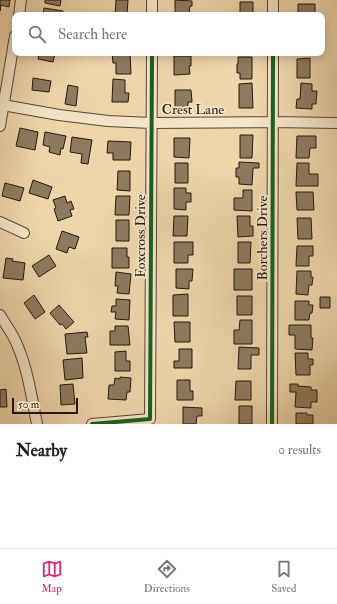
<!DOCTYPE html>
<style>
body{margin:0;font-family:"IM FELL Double Pica",serif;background:#f6f6f6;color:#222}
.scale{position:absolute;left:12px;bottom:10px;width:66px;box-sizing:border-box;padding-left:4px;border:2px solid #25180e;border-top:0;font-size:11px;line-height:14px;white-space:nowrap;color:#25180e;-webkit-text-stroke:3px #f4e4c8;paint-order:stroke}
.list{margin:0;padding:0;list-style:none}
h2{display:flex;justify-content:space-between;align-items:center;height:52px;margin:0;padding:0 16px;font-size:17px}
h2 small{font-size:13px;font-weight:400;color:#767676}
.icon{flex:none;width:22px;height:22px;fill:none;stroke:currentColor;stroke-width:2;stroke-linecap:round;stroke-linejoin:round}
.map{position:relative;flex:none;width:337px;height:424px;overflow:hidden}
.search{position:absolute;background:#fff;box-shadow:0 2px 10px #0003;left:12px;right:12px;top:12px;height:44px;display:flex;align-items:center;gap:10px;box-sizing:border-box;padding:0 14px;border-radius:8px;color:#767676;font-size:15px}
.sheet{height:124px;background:#fff}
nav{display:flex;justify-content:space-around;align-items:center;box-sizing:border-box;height:56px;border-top:1px solid #e0e0e0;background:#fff;font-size:11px;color:#767676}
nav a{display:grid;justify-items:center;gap:2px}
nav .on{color:#db2777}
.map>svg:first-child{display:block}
</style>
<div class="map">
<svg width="337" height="424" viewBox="0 0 337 424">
<rect width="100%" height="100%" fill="#eed5aa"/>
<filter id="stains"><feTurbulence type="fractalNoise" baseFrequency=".005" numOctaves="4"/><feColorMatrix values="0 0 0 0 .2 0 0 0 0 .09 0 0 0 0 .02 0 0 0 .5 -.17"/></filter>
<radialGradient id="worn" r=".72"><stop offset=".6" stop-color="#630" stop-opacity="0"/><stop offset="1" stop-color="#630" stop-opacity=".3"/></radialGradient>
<path fill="#8e7a5f" stroke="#25180e" d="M0 0H10L9 7 1 5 0 11Z
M45 0H61L60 6 45 3Z
M116 0H128L127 15H115Z
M175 0 192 1V6H190L189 15H175Z
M240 2H253V15H240Z
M298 4H315V14L298 15Z
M44 8 63 11 62 15H43Z
M39 53H55L53 62 38 59Z
M112 53H130L131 74H116V63H113Z
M174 56H191V66H189L190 74 174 75Z
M238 57H252V79H240V73H237V64H238Z
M310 58V78H297V59Z
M33 78 51 81 49 92 32 90Z
M113 79 125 80V93H129L128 102H112Z
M252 83 253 108H239V84Z
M301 83 312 84V91H317L316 104H312V109L296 108 297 99H300Z
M68 85 78 87 76 106 65 104Z
M175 90H191L192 102H188V107L175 108Z
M20 128 38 132 35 150 16 146Z
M45 132 66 136 63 149 61 148 60 155 49 152 50 147 43 145Z
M240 135H253L252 158H240Z
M297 136H316V148H310L309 158H296Z
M72 137 92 140 88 164 81 163 82 154 70 152Z
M174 138H190L189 158 174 157Z
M108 141 131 142 130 160H113V153H107Z
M239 162 259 163V168H253L252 185 239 184V177H236V168H239Z
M175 163H188V183H175Z
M297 163H309V174H318V186H296Z
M118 171H130V191L117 190Z
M33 180 52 187 48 199 29 193Z
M5 183 24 188 20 201 2 196Z
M174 188H186V193H191V202H186V210L174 209Z
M243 190H252V211L234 210V198H243Z
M296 192H313L314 210H297Z
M65 196 67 203 71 201 74 209 70 210 72 216 58 221 54 209 56 208 53 200Z
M116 196H130L129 215H115Z
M174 216H188L187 236H173Z
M237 216H250V226H253V236L238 237Z
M297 218H311L312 239H298Z
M116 220H129V241H116Z
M62 231 79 237 75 249 69 247 67 253 56 249Z
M174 242H193V255H188V263H174Z
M238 242H251L250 263H238Z
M297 246H313V256H309V266H296Z
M112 248H127V257H129V268H112Z
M49 255 56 266 39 277 32 266Z
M6 258 13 259 12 261 25 263 23 280 3 278Z
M176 269H193L192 281H189V289L176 288Z
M234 269H252V290H234Z
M297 271H311V277H313L312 285H309L308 295 296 294Z
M116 272 131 274 129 294 117 293 118 286H115Z
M188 294V316H173V295Z
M34 295 45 312 35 319 24 303Z
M237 296H252V315H237Z
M320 297H330V308H320Z
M116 299 130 300 129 320 115 319 116 312H111L112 306H116Z
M295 301H309V305H313L312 313H310L309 320H295Z
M59 305 74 322 66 329 62 324 60 325 50 313Z
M240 320H252V344H234V330H239Z
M174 322H190V342H175Z
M289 325H311V338H313L312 350 295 349V335H289Z
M115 326H128L130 345H110V331H115Z
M87 332 88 337H85L87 353 67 354 65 334Z
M239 347 259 348V355H251V369H238Z
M179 349H192V368H174V361H179Z
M126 351V361H130V371H115V352Z
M295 353H308V359H313V365H310V375H296Z
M82 358 83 378 65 380 63 360Z
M120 377 131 378 130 392H127L126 400 108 399 109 385H114L115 378 120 379Z
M177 380H190V391H193V400H177Z
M236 381H251V400H235Z
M73 384 75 404 61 405 60 385Z
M290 384H298V386L311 387V390H317V402H311V408L295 407 296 392H290Z
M6 389 7 407H0V390Z
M239 406H252V424H239Z
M183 407 202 408V416H197L196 424H183Z
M296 413H307V415H313V424H296Z"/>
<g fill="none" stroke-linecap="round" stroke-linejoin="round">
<defs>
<path id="street" d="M19 15 21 0
M152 15V0
M273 15V0
M3 105 59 115 108 121 151 123 273 122 337 123
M0 126 15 36
M0 222 24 233
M0 315C4 322 9 329 13 336 27 363 31 394 37 424
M92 424 150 419 152 53
M272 424 273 53"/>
</defs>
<use href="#street" stroke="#574735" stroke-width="12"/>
<use href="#street" stroke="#f4e4c8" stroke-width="10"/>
<defs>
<path id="cycleway" d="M92 424 150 419 152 53
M272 424 273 53"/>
</defs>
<use href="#cycleway" stroke="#f4e4c8" stroke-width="6"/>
<use href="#cycleway" stroke="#1b5e20" stroke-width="4"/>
</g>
<g text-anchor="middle" stroke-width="3.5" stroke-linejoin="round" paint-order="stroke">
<g font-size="14" fill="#25180e" stroke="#f4e4c8">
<text x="193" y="114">Crest Lane</text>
<text transform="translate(140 236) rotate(-90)" y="5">Foxcross Drive</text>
<text transform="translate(262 238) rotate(-90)" y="5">Borchers Drive</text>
</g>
</g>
<rect width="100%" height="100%" filter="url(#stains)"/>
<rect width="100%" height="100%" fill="url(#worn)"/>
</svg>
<div class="scale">50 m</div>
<div class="search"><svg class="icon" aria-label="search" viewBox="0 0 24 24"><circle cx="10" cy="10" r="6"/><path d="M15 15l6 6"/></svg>Search here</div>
</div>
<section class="sheet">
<h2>Nearby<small>0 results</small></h2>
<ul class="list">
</ul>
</section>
<nav>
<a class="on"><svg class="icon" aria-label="map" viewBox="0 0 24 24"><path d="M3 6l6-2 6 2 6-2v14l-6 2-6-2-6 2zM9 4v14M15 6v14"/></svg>Map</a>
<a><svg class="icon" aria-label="directions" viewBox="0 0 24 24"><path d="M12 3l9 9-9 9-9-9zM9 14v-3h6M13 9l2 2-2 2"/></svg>Directions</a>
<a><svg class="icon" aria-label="saved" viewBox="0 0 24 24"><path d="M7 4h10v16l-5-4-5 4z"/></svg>Saved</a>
</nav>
